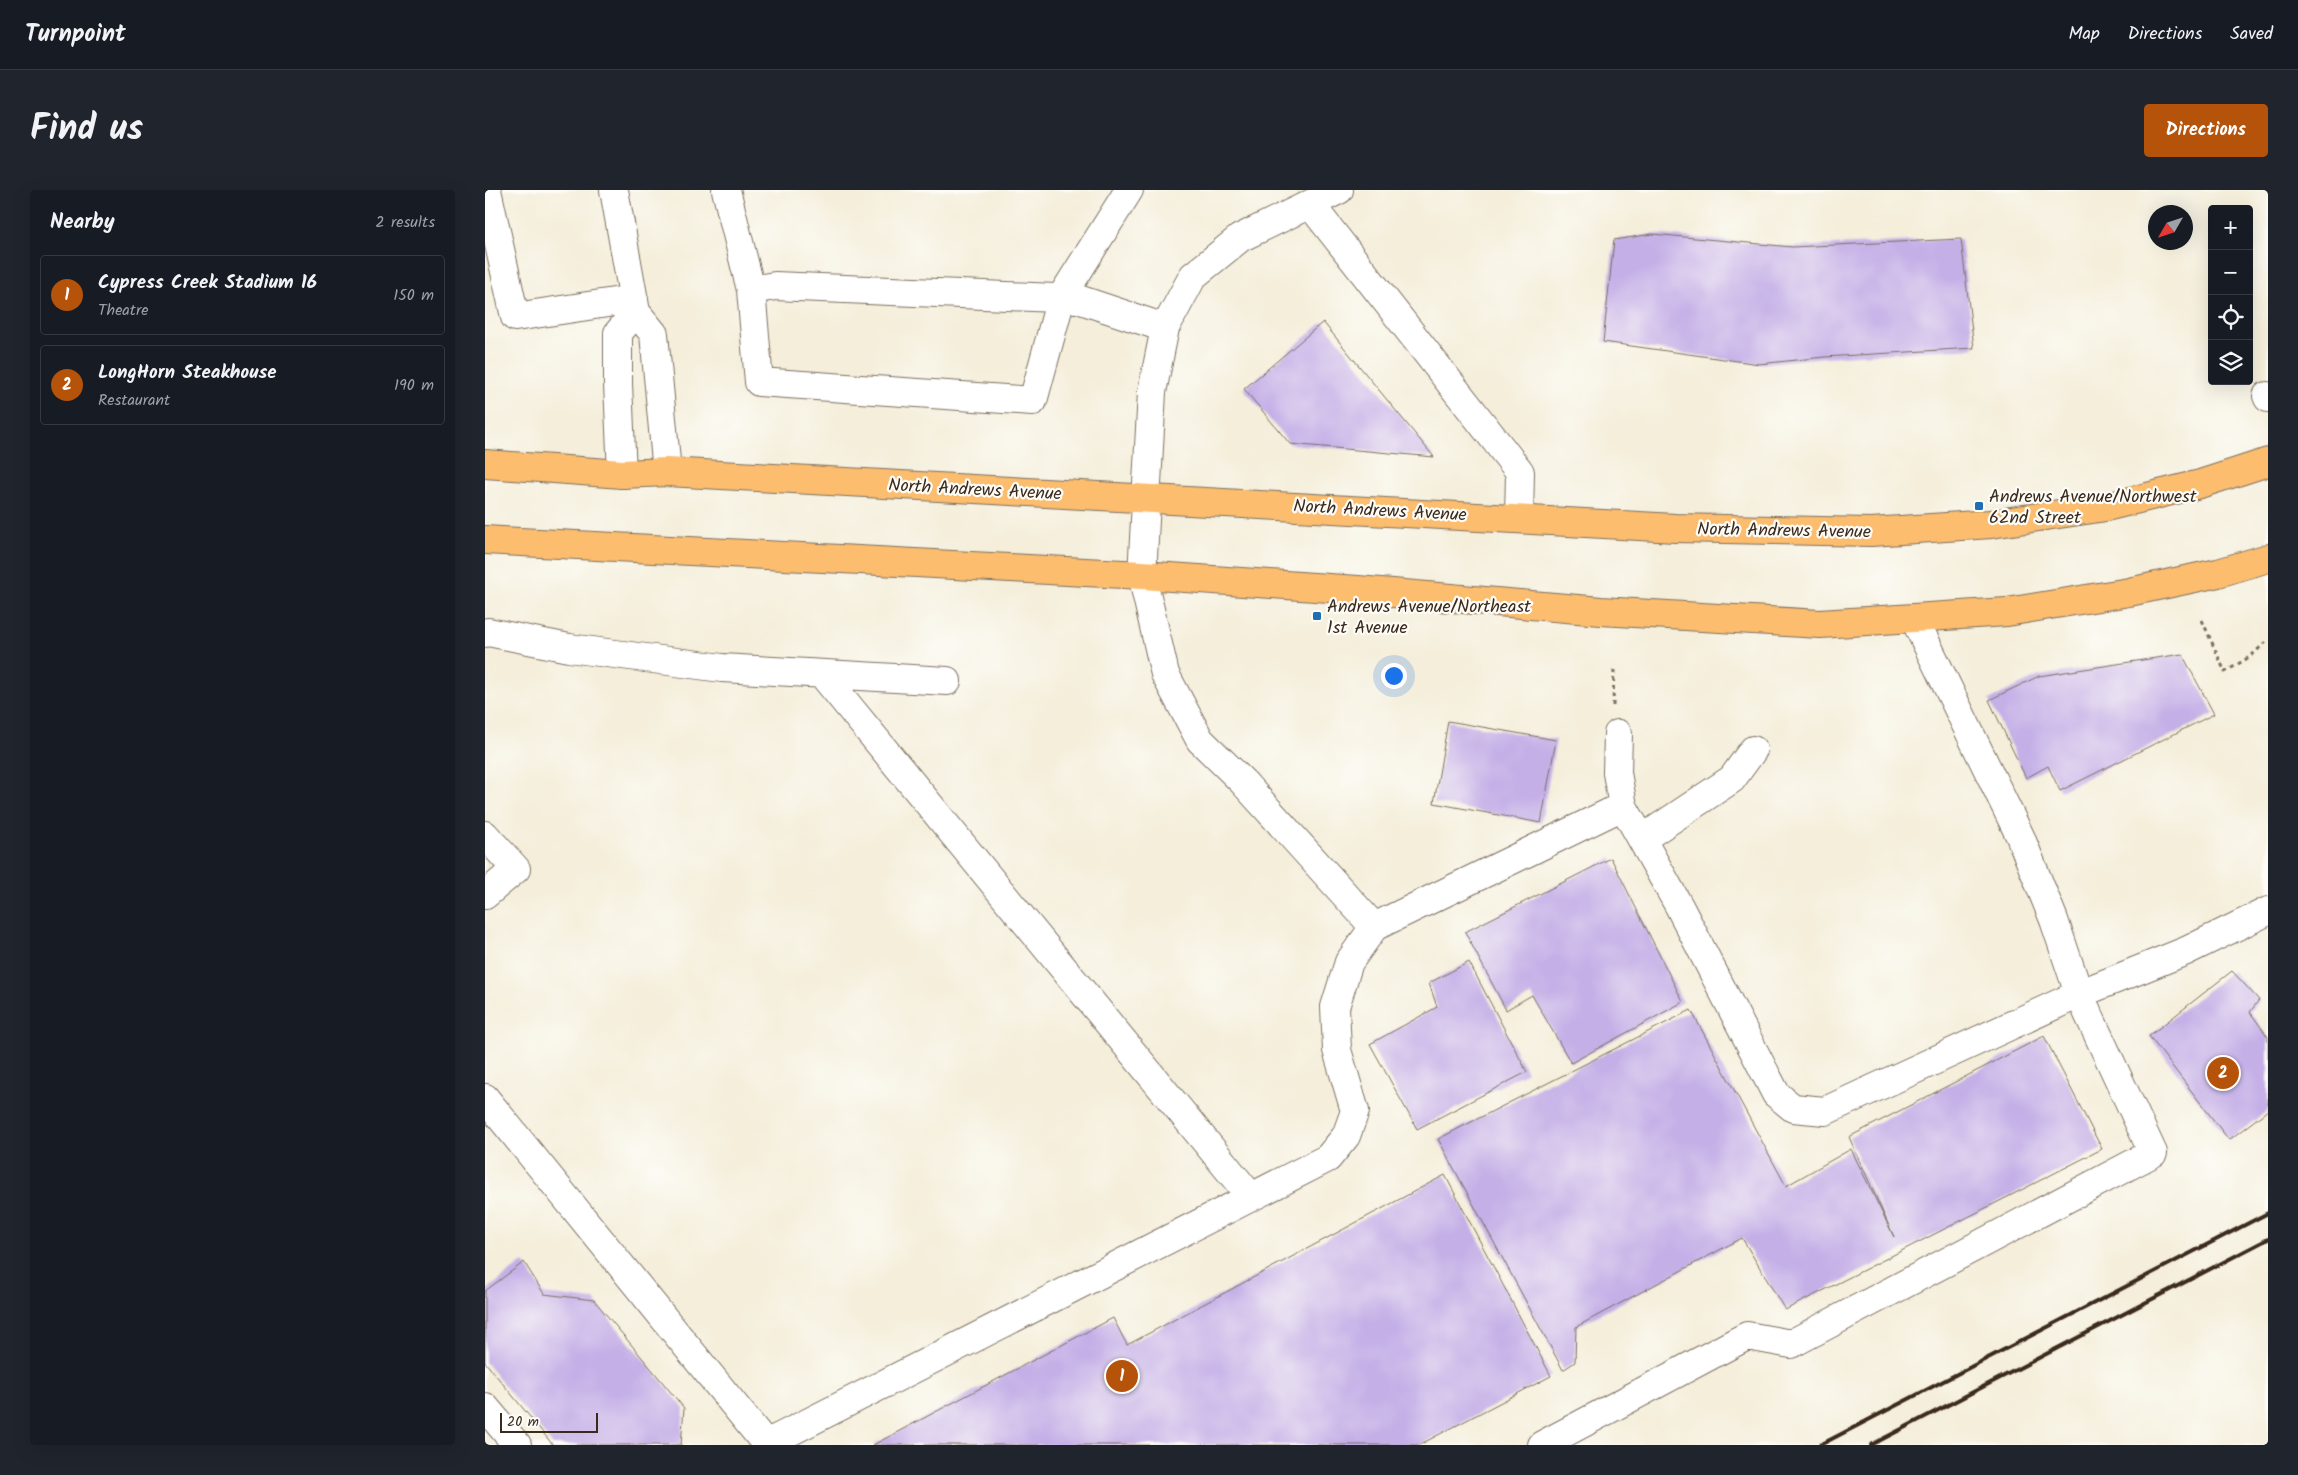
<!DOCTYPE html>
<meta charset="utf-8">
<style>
body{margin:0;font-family:Kalam,sans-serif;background:#20242c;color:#f1f3f6}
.controls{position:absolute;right:15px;top:15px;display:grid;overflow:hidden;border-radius:5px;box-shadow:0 5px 20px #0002}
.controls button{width:45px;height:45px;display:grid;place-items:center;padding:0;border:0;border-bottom:1px solid #363941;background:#171b24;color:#f1f3f6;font:25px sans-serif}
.compass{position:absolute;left:1663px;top:15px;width:45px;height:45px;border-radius:50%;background:#171b24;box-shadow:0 5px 20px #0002;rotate:231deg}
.scale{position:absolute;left:15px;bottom:12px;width:98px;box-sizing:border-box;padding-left:5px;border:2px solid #3b2a1e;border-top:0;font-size:14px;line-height:18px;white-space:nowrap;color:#3b2a1e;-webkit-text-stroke:4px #fdfcf7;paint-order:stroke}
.you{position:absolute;left:908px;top:485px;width:18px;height:18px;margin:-12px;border:4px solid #fff;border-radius:50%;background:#1a73e8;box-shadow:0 0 0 8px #1a73e833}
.badge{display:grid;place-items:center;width:32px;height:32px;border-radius:50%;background:#b45309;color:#fff;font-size:16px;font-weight:700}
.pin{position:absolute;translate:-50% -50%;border:2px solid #fff;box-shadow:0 1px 5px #0006}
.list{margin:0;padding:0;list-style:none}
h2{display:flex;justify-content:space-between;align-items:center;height:65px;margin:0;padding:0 20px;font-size:21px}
h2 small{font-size:16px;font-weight:400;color:#9ea1a6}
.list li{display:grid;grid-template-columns:32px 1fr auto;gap:15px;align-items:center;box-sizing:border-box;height:80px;margin:0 10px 10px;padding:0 10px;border:1px solid #363941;border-radius:5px}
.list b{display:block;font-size:19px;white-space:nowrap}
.list p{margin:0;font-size:16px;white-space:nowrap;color:#9ea1a6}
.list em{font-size:16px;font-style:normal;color:#9ea1a6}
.icon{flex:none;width:28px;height:28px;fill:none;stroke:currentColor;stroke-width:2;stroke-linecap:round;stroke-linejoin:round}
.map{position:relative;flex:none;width:1783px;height:1255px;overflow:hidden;border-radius:5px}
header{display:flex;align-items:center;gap:30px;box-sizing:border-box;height:70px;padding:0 25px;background:#171b24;border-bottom:1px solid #363941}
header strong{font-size:24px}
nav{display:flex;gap:28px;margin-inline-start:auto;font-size:18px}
.intro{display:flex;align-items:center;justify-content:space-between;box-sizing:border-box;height:120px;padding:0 30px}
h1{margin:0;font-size:35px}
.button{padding:12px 22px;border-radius:5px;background:#b45309;color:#fff;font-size:18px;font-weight:700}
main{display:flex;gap:30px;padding:0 30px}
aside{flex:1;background:#171b24;border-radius:5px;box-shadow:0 5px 20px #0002}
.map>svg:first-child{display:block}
</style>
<header>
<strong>Turnpoint</strong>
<nav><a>Map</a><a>Directions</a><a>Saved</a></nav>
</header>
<div class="intro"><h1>Find us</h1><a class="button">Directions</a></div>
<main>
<aside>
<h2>Nearby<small>2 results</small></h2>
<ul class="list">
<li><span class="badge">1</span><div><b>Cypress Creek Stadium 16</b><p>Theatre</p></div><em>150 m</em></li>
<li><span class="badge">2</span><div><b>LongHorn Steakhouse</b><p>Restaurant</p></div><em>190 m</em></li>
</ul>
</aside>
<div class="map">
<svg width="1783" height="1255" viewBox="0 0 1783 1255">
<rect width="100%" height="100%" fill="#fdfcf7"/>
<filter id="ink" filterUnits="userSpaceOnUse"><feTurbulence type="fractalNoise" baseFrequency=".02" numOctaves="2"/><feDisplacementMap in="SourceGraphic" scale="10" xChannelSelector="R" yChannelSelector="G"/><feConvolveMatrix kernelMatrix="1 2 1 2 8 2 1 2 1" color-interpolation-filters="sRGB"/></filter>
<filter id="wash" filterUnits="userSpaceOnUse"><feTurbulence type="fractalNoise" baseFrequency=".0096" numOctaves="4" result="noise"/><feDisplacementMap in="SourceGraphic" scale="20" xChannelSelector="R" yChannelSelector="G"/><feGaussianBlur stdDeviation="1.12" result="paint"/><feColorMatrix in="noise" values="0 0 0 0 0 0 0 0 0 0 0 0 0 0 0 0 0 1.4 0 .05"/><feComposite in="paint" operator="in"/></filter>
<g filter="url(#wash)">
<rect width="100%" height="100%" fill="#f4eeda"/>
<g id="blocks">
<path fill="#c4afe7" d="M1167 44 1307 57 1476 49 1489 158 1339 167 1274 174 1118 152 1129 50Z
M838 132 949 267 805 254 759 199Z
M1697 464 1729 524 1575 601 1563 576 1541 588 1504 510 1554 486Z
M963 531 1071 550 1056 633 949 613Z
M1126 668 1198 812 1086 873 1047 805 1021 820 980 742Z
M984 772 1042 882 932 939 885 854 952 817 944 793Z
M1747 781 1774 810 1765 822 1783 847V920L1744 950 1664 846Z
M1206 820 1301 996 1366 959 1409 1047 1364 947 1559 846 1617 959 1300 1120 1257 1048 1091 1137 1090 1172 1078 1180 953 949Z
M960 985 1066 1186 934 1255H388L628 1128 642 1155Z
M39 1072 59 1104 109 1110 199 1218 196 1255H68L0 1172V1101Z"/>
</g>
</g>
<g filter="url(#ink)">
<use href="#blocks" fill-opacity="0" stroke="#7c6f60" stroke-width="1"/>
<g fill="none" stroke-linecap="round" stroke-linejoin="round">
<defs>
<path id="minor" d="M2 0 30 127 149 109
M129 0 151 122 169 144 182 282
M241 0 266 100 274 192 548 211 576 108 644 0
M854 0 755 48 708 86 680 138 667 202 657 385 680 484 715 550 758 592 889 737 1138 616 1194 716 1291 904 1308 918 1340 921 1594 804 1701 761 1783 721
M825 14 1035 282 1034 328
M266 100 290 96 593 109 680 138
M1782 206 1783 208
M137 284 133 194V143L151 122
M0 443 3 442 84 458 237 478 462 491
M338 485 766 1007
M1133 544 1132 583 1138 616
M0 645 31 679 0 705
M1157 649 1247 589 1268 560
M0 908 281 1254 843 968 861 946 870 921 852 860 850 817 864 772 889 737
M0 1217 32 1255
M1057 1255 1262 1146 1306 1154 1668 963 1594 804 1569 730 1535 646 1429 428"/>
<path id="major" d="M0 274 137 284 182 282 1190 338 1386 342 1506 334 1621 317 1715 294 1783 272
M0 350 657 385 873 400 1116 421 1335 434 1522 422 1644 402 1733 383 1783 368"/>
</defs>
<use href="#minor" stroke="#7c6f60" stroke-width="30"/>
<use href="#major" stroke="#7c6f60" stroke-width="30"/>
<path stroke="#7c6f60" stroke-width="3" stroke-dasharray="4 4" stroke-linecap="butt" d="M1717 430 1740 482 1766 466 1783 450
M1128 516 1129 479"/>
<use href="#minor" stroke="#fff" stroke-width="28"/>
<use href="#major" stroke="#fcbd6e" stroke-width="28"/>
<path stroke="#3b2a1e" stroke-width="4" d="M1335 1255 1783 1023
M1386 1255 1783 1049"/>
</g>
</g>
<g fill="#1f6fb2" stroke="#fdfcf7" stroke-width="2">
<rect x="1489" y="311" width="10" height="10" rx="2.5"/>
<rect x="827" y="421" width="10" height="10" rx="2.5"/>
</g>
<g text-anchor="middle" stroke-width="4.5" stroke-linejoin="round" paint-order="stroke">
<g font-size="18" fill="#3b2a1e" stroke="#fdfcf7">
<text transform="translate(490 299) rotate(3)" y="6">North Andrews Avenue</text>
<text transform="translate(895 320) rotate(3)" y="6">North Andrews Avenue</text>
<text transform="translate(1299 340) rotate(1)" y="6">North Andrews Avenue</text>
</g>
<g font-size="18" fill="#3b2a1e" stroke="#fdfcf7" text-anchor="start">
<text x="1504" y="312">Andrews Avenue/Northwest<tspan x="1504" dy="21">62nd Street</tspan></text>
<text x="842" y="422">Andrews Avenue/Northeast<tspan x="842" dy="21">1st Avenue</tspan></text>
</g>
</g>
</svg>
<div class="controls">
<button>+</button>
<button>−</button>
<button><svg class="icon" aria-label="locate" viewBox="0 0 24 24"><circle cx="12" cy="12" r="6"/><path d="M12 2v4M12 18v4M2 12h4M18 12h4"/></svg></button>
<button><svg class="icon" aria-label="layers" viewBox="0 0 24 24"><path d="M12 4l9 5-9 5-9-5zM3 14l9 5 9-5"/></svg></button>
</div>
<svg class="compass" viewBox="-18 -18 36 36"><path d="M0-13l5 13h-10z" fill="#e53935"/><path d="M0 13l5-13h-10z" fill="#9ea1a6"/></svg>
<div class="scale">20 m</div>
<div class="you"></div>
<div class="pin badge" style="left:637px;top:1186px">1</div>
<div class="pin badge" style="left:1738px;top:883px">2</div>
</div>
</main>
